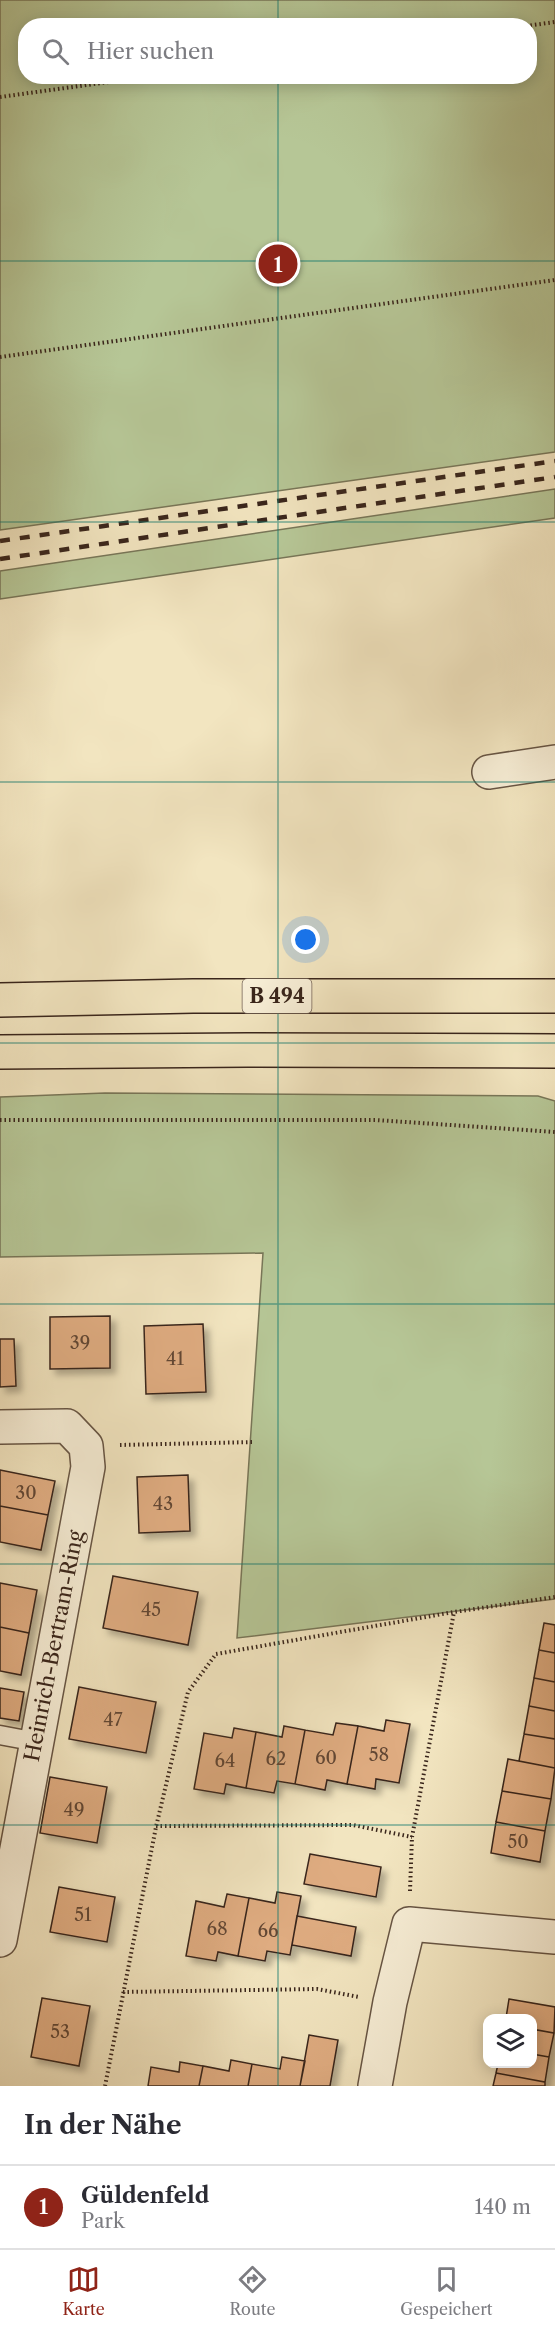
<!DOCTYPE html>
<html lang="de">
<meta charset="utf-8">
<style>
body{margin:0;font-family:"Libre Caslon Text",serif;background:#f2f2f3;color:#2b2b33}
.controls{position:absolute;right:18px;bottom:18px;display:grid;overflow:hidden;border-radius:12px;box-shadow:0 3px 15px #0003}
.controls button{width:54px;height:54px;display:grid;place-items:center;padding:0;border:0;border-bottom:2px solid #e1e1e2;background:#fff;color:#2b2b33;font:30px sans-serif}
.you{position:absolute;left:306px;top:940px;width:21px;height:21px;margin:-15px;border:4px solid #fff;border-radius:50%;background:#1a73e8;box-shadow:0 0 0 9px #1a73e833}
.badge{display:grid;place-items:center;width:39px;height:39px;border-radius:50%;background:#8f2418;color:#fff;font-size:20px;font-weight:700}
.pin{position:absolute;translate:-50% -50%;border:3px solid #fff;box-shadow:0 2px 6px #0006}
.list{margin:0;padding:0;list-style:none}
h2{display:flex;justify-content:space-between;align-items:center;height:78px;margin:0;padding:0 24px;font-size:26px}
h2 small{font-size:20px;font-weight:400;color:#7c7c81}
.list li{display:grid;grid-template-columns:39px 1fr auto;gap:18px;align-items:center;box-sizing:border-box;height:84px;padding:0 24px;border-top:2px solid #e1e1e2}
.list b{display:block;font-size:22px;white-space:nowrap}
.list p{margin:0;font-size:20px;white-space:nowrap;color:#7c7c81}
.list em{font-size:20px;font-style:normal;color:#7c7c81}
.icon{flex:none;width:33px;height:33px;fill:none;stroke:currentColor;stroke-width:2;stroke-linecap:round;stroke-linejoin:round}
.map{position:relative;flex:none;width:555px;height:2086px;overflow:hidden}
.search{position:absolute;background:#fff;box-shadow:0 3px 15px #0003;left:18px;right:18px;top:18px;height:66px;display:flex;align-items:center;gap:15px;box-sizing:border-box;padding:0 21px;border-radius:24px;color:#7c7c81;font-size:22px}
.sheet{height:162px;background:#fff}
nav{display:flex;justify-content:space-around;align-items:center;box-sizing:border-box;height:84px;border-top:2px solid #e1e1e2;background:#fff;font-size:16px;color:#7c7c81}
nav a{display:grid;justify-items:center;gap:3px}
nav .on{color:#8f2418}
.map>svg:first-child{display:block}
</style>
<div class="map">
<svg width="555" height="2086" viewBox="0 0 555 2086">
<defs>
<filter id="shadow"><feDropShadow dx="5.5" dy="5.5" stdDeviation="3" flood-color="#0004"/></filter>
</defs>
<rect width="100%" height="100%" fill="#f2e5c0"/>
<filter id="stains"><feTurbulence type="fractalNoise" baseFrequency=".00333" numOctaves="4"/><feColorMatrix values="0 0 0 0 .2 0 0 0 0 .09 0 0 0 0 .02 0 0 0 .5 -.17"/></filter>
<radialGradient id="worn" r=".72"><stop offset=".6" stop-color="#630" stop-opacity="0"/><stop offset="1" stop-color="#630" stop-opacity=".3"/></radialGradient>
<path fill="#b6c696" stroke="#787658" stroke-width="1.5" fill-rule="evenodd" d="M0 0H555V452L0 530ZM26 26H530V76H26Z
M555 489V518L0 599V571Z
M105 1093 538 1096 555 1101V1599L237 1638 263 1253 0 1257V1097Z"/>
<path fill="#dfac81" stroke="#39251b" stroke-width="1.5" filter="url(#shadow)" d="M110 1316V1368L50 1369V1317Z
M203 1324 206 1392 146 1394 144 1326Z
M0 1339H14L16 1386 0 1387Z
M0 1470 55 1481 48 1515 0 1506Z
M188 1475 190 1531 139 1533 137 1477Z
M0 1506 48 1515 41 1550 0 1542Z
M113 1576 198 1592 188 1645 103 1628Z
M0 1583 37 1590 29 1633 0 1627Z
M544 1623 555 1625V1653L539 1650Z
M0 1627 29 1633 21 1675 0 1671Z
M539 1650 555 1653V1682L534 1678Z
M534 1678 555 1682V1711L529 1706Z
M79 1687 156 1702 146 1753 69 1739Z
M0 1688 24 1692 19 1721 0 1718Z
M529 1706 555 1711V1739L524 1734Z
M386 1720 410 1724 399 1783 376 1779 375 1789 347 1784 358 1726 384 1731Z
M336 1723 358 1726 347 1784 327 1780 325 1790 295 1784 305 1730 333 1735Z
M284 1726 305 1730 295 1784 277 1781 274 1793 246 1788 256 1732 282 1737Z
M234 1728 256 1732 246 1788 226 1784 224 1794 194 1789 204 1733 232 1738Z
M524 1734 555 1739V1768L519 1761Z
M508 1759 555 1768 551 1799 502 1791Z
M50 1777 107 1787 97 1843 40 1833Z
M502 1791 551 1799 545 1831 496 1822Z
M496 1822 545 1831 540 1862 491 1853Z
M310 1854 381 1867 376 1897 304 1884Z
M59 1887 115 1897 107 1942 50 1932Z
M277 1892 301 1896 290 1955 267 1951 265 1961 238 1956 249 1898 275 1903Z
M227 1894 249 1898 238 1956 218 1952 216 1961 186 1956 196 1901 224 1907Z
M297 1916 356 1927 351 1956 292 1945Z
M42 1998 90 2006 79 2066 31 2057Z
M509 1999 555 2007 554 2033 532 2029V2018H506Z
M532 2029 554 2033 549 2057 532 2054Z
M309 2035 338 2040 330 2086H300Z
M532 2054 549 2057 545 2082 496 2073 498 2064H532Z
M282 2057 305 2061 300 2086H248L252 2064 280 2069Z
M231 2060 252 2064 248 2086H199L203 2066 229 2071Z
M180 2062 203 2066 199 2086H148L151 2067 179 2072Z
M496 2073 545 2082V2086H493Z"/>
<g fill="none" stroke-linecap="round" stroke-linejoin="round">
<defs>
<path id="service" d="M0 1735 37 1742"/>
<path id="minor" d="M489 772 555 762
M0 1427 67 1426 86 1446 88 1467 0 1940
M375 2086 390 2002 409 1924 555 1937"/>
<path id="trunk" d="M0 1000 193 996H555
M0 1052 247 1050 555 1051"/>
</defs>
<use href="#service" stroke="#675544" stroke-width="21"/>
<use href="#minor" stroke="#675544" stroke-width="36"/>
<use href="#trunk" stroke="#39251b" stroke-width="36"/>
<path stroke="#39251b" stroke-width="4" stroke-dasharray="1.5 3" stroke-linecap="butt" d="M526 26 555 22
M0 97 152 76
M0 357 555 280
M0 1120H376L555 1132
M120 1445 254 1442
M156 1826 353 1825 412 1837
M410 1891 412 1837 454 1612
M123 1992 317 1989 359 1997
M105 2086 156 1827 188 1692 216 1654 454 1612 555 1597"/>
<use href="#service" stroke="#f7eed6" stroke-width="18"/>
<use href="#minor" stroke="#f7eed6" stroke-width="33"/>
<use href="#trunk" stroke="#f2e5c0" stroke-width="33"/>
<path stroke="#39251b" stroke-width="4.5" stroke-dasharray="10 10" stroke-linecap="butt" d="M0 541 555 461
M0 559 555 477"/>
</g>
<path fill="none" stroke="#0f766e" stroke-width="1.5" stroke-opacity="0.55" d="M278 0V26M278 76V2086M0 261H555M0 522H555M0 782H555M0 1043H555M0 1304H555M0 1564H555M0 1825H555"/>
<g text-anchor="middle" stroke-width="5" stroke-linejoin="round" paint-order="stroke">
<g font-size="18" fill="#624734">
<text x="80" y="1349">39</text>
<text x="175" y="1365">41</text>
<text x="26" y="1499">30</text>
<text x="163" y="1510">43</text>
<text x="151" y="1616">45</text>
<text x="113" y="1726">47</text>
<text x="379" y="1761">58</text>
<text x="326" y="1764">60</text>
<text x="276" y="1765">62</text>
<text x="225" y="1767">64</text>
<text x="74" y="1816">49</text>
<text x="518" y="1848">50</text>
<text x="83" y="1921">51</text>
<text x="217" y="1935">68</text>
<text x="268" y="1937">66</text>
<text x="60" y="2038">53</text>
</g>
<rect fill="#f7eed6" stroke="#726153" stroke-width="1.5" x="242.5" y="979" width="69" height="34" rx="4.5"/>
<g font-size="20" font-weight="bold" fill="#39251b">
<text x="277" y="1003">B 494</text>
</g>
<g font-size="21" fill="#39251b" stroke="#f7eed6">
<text transform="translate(54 1646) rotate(-79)" y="7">Heinrich-Bertram-Ring</text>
</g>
</g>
<rect width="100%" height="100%" filter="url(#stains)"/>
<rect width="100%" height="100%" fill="url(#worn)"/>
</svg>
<div class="controls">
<button><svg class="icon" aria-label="layers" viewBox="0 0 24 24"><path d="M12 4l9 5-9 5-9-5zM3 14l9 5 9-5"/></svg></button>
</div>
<div class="you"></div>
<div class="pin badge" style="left:278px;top:264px">1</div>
<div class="search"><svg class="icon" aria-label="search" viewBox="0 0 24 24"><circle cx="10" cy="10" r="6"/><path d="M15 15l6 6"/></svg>Hier suchen</div>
</div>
<section class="sheet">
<h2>In der Nähe<small></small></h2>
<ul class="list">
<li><span class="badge">1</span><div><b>Güldenfeld</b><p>Park</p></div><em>140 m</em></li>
</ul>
</section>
<nav>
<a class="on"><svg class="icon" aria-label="map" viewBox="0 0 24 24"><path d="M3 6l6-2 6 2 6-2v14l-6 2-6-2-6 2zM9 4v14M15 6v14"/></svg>Karte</a>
<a><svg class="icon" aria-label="directions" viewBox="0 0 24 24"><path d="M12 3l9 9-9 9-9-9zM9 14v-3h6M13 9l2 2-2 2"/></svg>Route</a>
<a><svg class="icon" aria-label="saved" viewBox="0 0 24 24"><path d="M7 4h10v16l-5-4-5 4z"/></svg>Gespeichert</a>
</nav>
